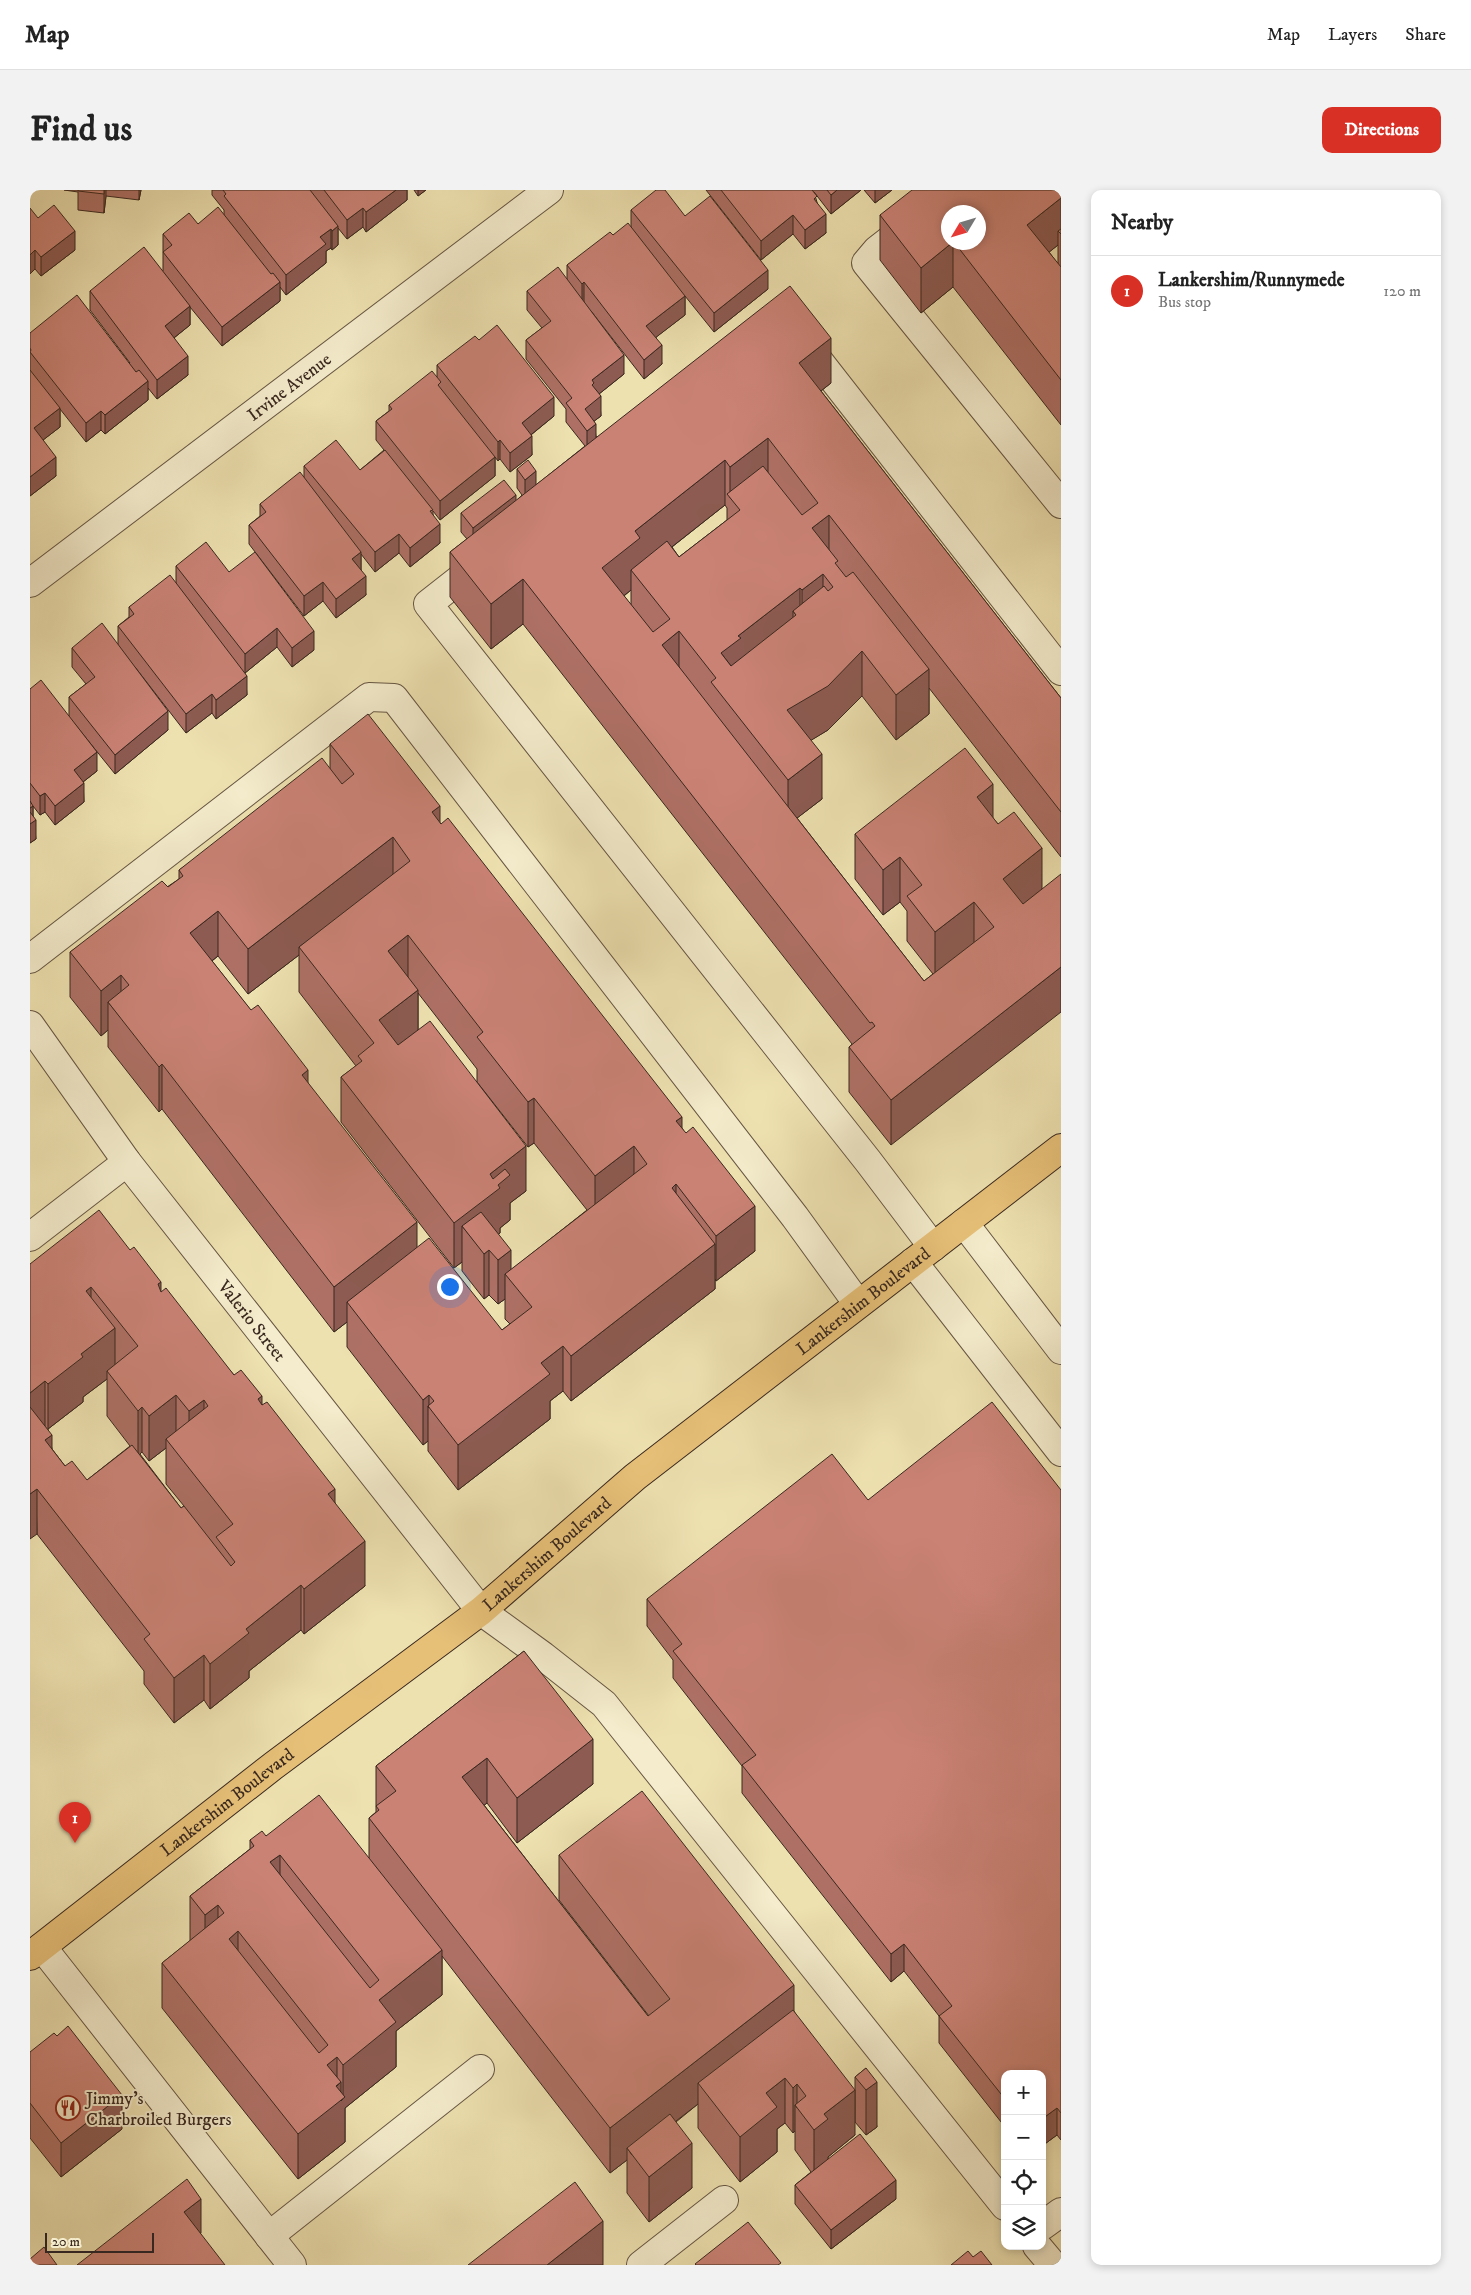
<!DOCTYPE html>
<meta charset="utf-8">
<style>
body{margin:0;font-family:"IM FELL DW Pica",serif;background:#f2f2f2;color:#222}
.controls{position:absolute;right:15px;bottom:15px;display:grid;overflow:hidden;border-radius:10px;box-shadow:0 2px 8px #0003}
.controls button{width:45px;height:45px;display:grid;place-items:center;padding:0;border:0;border-bottom:1px solid #e0e0e0;background:#fff;color:#222;font:25px sans-serif}
.compass{position:absolute;left:911px;top:15px;width:45px;height:45px;border-radius:50%;background:#fff;box-shadow:0 2px 8px #0003;rotate:232deg}
.scale{position:absolute;left:15px;bottom:12px;width:109px;box-sizing:border-box;padding-left:5px;border:2px solid #39281f;border-top:0;font-size:14px;line-height:18px;white-space:nowrap;color:#39281f;-webkit-text-stroke:4px #f4eccc;paint-order:stroke}
.you{position:absolute;left:419px;top:1096px;width:18px;height:18px;margin:-12px;border:4px solid #fff;border-radius:50%;background:#1a73e8;box-shadow:0 0 0 8px #1a73e833}
.badge{display:grid;place-items:center;width:32px;height:32px;border-radius:50%;background:#d93025;color:#fff;font-size:16px;font-weight:700}
.pin{position:absolute;translate:-50% -41px;filter:drop-shadow(0 1px 2px #0008)}
.pin::after{content:'';position:absolute;top:26px;width:18px;height:15px;background:inherit;clip-path:polygon(0 0,100% 0,50% 100%)}
.list{margin:0;padding:0;list-style:none}
h2{display:flex;justify-content:space-between;align-items:center;height:65px;margin:0;padding:0 20px;font-size:21px}
h2 small{font-size:16px;font-weight:400;color:#767676}
.list li{display:grid;grid-template-columns:32px 1fr auto;gap:15px;align-items:center;box-sizing:border-box;height:70px;padding:0 20px;border-top:1px solid #e0e0e0}
.list b{display:block;font-size:19px;white-space:nowrap}
.list p{margin:0;font-size:16px;white-space:nowrap;color:#767676}
.list em{font-size:16px;font-style:normal;color:#767676}
.icon{flex:none;width:28px;height:28px;fill:none;stroke:currentColor;stroke-width:2;stroke-linecap:round;stroke-linejoin:round}
.map{position:relative;flex:none;width:1031px;height:2075px;overflow:hidden;border-radius:10px}
header{display:flex;align-items:center;gap:30px;box-sizing:border-box;height:70px;padding:0 25px;background:#fff;border-bottom:1px solid #e0e0e0}
header strong{font-size:24px}
nav{display:flex;gap:28px;margin-inline-start:auto;font-size:18px}
.intro{display:flex;align-items:center;justify-content:space-between;box-sizing:border-box;height:120px;padding:0 30px}
h1{margin:0;font-size:35px}
.button{padding:12px 22px;border-radius:10px;background:#d93025;color:#fff;font-size:18px;font-weight:700}
main{display:flex;gap:30px;padding:0 30px}
aside{flex:1;background:#fff;border-radius:10px;box-shadow:0 2px 8px #0003}
.map>svg:first-child{display:block}
</style>
<header>
<strong>Map</strong>
<nav><a>Map</a><a>Layers</a><a>Share</a></nav>
</header>
<div class="intro"><h1>Find us</h1><a class="button">Directions</a></div>
<main>
<div class="map">
<svg width="1031" height="2075" viewBox="0 0 1031 2075">
<rect width="100%" height="100%" fill="#eee1b0"/>
<filter id="stains"><feTurbulence type="fractalNoise" baseFrequency=".004" numOctaves="4"/><feColorMatrix values="0 0 0 0 .2 0 0 0 0 .09 0 0 0 0 .02 0 0 0 .5 -.17"/></filter>
<radialGradient id="worn" r=".72"><stop offset=".6" stop-color="#630" stop-opacity="0"/><stop offset="1" stop-color="#630" stop-opacity=".3"/></radialGradient>
<g fill="none" stroke-linecap="round" stroke-linejoin="round">
<defs>
<g id="minor">
<path d="M924 0 847 60 836 73 1031 314"/>
<path d="M778 157 1031 481"/>
<path d="M449 374 398 414 838 971 903 1057"/>
<path id="s1" d="M0 393 519 0"/>
<path d="M0 769 339 507 364 508 765 1027 828 1114"/>
<path id="s2" d="M0 835 97 972 451 1421 513 1466 574 1514 975 2016"/>
<path d="M934 1033 1031 1160"/>
<path d="M0 1047 97 972"/>
<path d="M883 1072 1031 1262"/>
<path d="M12 1757 262 2075"/>
<path d="M1012 2036 1031 2022"/>
<path d="M239 2046 450 1879"/>
<path d="M1007 2056 1023 2075"/>
<path d="M611 2075 694 2010"/>
</g>
<g id="major">
<path id="s3" d="M0 1766 243 1576 451 1421 605 1287 1031 958"/>
</g>
</defs>
<use href="#minor" stroke="#665643" stroke-width="30"/>
<use href="#major" stroke="#39281f" stroke-width="30"/>
<use href="#minor" stroke="#f4eccc" stroke-width="28"/>
<use href="#major" stroke="#e7c078" stroke-width="28"/>
</g>
<path fill="#ae7065" stroke="#39281f" fill-rule="evenodd" d="M34 0H111L109 10 76 6 74 23 48 20V2Z
M182 0H377V10L336 42 333 37 317 49 308 38V55L302 60 301 58 296 61V73L256 105 250 97V111L192 156 160 117V135L144 148 158 185 127 209 118 198V210L75 244 71 240 56 252 30 219V237L13 250 26 286 0 306V143L100 173 60 120V101L133 81V44L168 34 194 25V20L182 5Z
M384 0H396L388 6Z
M676 0H831L801 24 784 2 796 43 775 59 763 44 731 70Z
M834 0H862L845 13Z
M1031 0V235L923 97 891 123 850 70V25ZM1028 55V74L1019 62Z
M601 20 655 26 738 99 684 142 655 106V125L626 147 632 174 614 189 561 121 594 184 569 204 571 226 564 231 566 247 801 193 791 201 1031 508V667L899 498V524L866 550 832 506 798 540 781 550 792 609 767 628 894 791 903 784 877 751V721L870 712 853 725 825 689V644L963 628 968 634 1012 658 861 955 819 902V857L822 854 493 434 461 459 420 407V362L437 349 431 342V323L486 311 492 305 487 298V279L506 295 555 256 536 232V219L496 169V150L512 138 497 120V101L537 90V75L583 45 601 37ZM695 315 697 318V330L649 367 642 357ZM601 400V415L594 406Z
M8 28 45 60 11 86 5 79 0 84Z
M407 175 524 226 501 245 502 265 480 282 470 269 468 271 465 267V286L410 330 403 321V324L410 353 380 377 369 363 345 382 331 364V380L336 405 306 428 293 411 274 426 219 354V335L230 326V314L274 288V276L330 280 354 260 346 250V231L359 221V215L407 188Z
M146 376 199 382 284 460 262 477 247 457 215 483 217 505 186 529 182 523 156 543 105 477 138 540 85 584 44 533 67 581 53 592 54 612 25 635 15 622 10 625 3 616V626L6 649 0 653V499L39 526V507L56 494 42 477V458L88 455V436L99 427V417L146 393Z
M300 554 410 633 652 938 725 1061 686 1091 685 1089V1099L541 1211 533 1201 520 1211V1229L428 1300 398 1261V1251L393 1255 317 1157V1132L304 1142 132 919 129 922 78 857V840L71 846 40 807V762L149 689V680L300 579ZM269 765V802L326 876 311 887V932L424 1078 432 1072V1081L454 1109 459 1105 468 1114 475 1109V1129L480 1134 472 1140 387 1058 278 893 182 771 188 766 218 804ZM388 803 447 879V892L498 957 504 953 557 1020 481 1080 468 1044 470 1043V1038L480 1030V1013L496 1001 388 840Z
M0 1074 131 1102 204 1185 232 1214 305 1313 335 1396 274 1444 271 1440 219 1481V1488L180 1519 174 1510 144 1533 114 1494V1481L7 1344ZM77 1189V1226L100 1256 57 1290 35 1276 22 1259 18 1239 53 1212V1207ZM136 1258V1294L154 1316 151 1318 110 1264 112 1262 119 1271Z
M1031 1300V1950L1027 1945 1012 1956V1884H975V1937L909 1853V1826L874 1781 861 1792 712 1603V1576L643 1488V1470L617 1436V1409L838 1310Z
M494 1461 563 1594 487 1653 457 1613 454 1615 618 1826H619L529 1710V1665L764 1821 825 1945 798 1967V1969L866 2009 801 2059 765 2014V1995L781 1982 765 1960V1941L763 1943 755 1933 747 1939V1962L710 1992 668 1938V1914L646 1932 662 1998 619 2032 597 2003V1970L580 1983 412 1766V1805L366 1841V1877L315 1918V1952L268 1989 132 1818V1773L160 1751V1706L220 1659V1650L236 1646 339 1668V1628L346 1622V1576Z
M0 1862 92 1939 31 1987 0 1948Z
M836 1878 847 1937 836 1945 825 1932V1887Z"/>
<path fill="#8d5b52" stroke="#39281f" d="M74 0H76V6L74 23Z
M109 0H111L109 10Z
M366 0H377V10L336 42V22Z
M388 0H396L388 6Z
M807 0H831L801 24V5Z
M845 0H862L845 13Z
M1031 8V44L1028 41V55L997 80V35Z
M333 18V37L317 49V30Z
M796 24V43L775 59V40Z
M763 25V44L731 70V51Z
M308 36V55L302 60V41Z
M301 39V58L296 61V73L256 105V85L290 47Z
M45 41V60L11 86V67Z
M923 52V97L891 123V78Z
M5 60V79L0 84V65Z
M738 80V99L684 142V123Z
M250 92V111L192 156V137Z
M554 92V112L552 113V94Z
M655 106V125L616 155V136Z
M160 116V135L135 155V136Z
M801 148V193L769 218V173Z
M632 155V174L614 189V170Z
M594 165V184L564 208 571 206V226L555 238V219L562 190Z
M158 166V185L127 209V190Z
M118 191V210L75 244V225Z
M524 207V226L492 252V233Z
M30 218V237L4 257V238Z
M71 221V240L56 252V233Z
M566 234V253L557 260V241Z
M502 246V265L480 282V263Z
M738 248V292L700 308V277Z
M470 250V269L468 271V252Z
M26 267V286L0 306V287Z
M465 267V286L410 330V311Z
M695 270V315L610 382 601 380V400L572 423V378L605 341Z
M506 281V300L495 309V290Z
M486 305V325L443 357V338Z
M799 325V370L782 338Z
M410 334V353L380 377V358Z
M369 344V363L345 382V362Z
M331 362V381L322 369Z
M793 384V429L772 445V400Z
M336 386V405L306 428V409Z
M493 389V434L461 459V414Z
M293 392V411L274 426V406Z
M770 398V443L766 425 763 421V449L711 489 691 463 708 446Z
M247 438V457L215 483V464Z
M284 441V460L262 477V458Z
M649 441V486L632 455Z
M832 461V506L798 540 757 565V520Z
M899 479V524L866 550V505Z
M217 486V505L186 529V510Z
M182 504V523L156 543V524Z
M138 521V540L85 584V565Z
M67 562V581L44 599V580Z
M792 564V609L758 635V590Z
M54 593V612L25 635V616Z
M963 594V639L947 607Z
M15 603V622L10 625V606Z
M3 616V631L6 630V649L0 653V618Z
M410 616V661L402 622Z
M363 647V692L269 757V765L218 804V759Z
M1012 658V703L973 734V689Z
M870 667V712L853 725V680Z
M944 712V757L905 787V742Z
M188 721V766L160 788V743Z
M378 745V790L358 761Z
M1031 777V822L861 955V910Z
M91 785V828L78 812V840L71 846V801Z
M388 800V845L349 875V830Z
M132 874V919L129 922V877Z
M278 880V925L272 885Z
M504 908V953L498 957V912Z
M652 927V972L646 931Z
M496 956V1001L480 1013V1030L470 1038V1043L450 1058 432 1036V1072L424 1078V1033L460 984Z
M604 956V1001L565 1031V986Z
M646 994V1039L642 998Z
M725 1016V1061L686 1091V1046Z
M387 1032V1077L317 1112V1132L304 1142V1097Z
M685 1054V1099L541 1211V1166Z
M459 1060V1105L454 1109V1064Z
M481 1060V1090L475 1084V1109L468 1114V1070Z
M131 1092V1137L128 1094Z
M61 1097V1142L56 1101Z
M85 1138V1183L77 1181V1189L53 1207V1212L18 1239V1194L51 1164Z
M533 1156V1201L520 1211V1229L428 1300V1255L511 1173Z
M15 1191V1236L0 1248V1203Z
M146 1205V1250L136 1249V1258L119 1271V1226Z
M399 1205V1218L398 1216V1251L393 1255V1210Z
M232 1206V1251L228 1209Z
M174 1210V1255L159 1266V1221Z
M112 1217V1262L108 1266V1221Z
M22 1245V1290L15 1250Z
M7 1299V1344L0 1349V1304Z
M305 1299V1344L298 1304Z
M335 1351V1396L274 1444V1399Z
M271 1395V1440L219 1481V1488L180 1519V1474L216 1439Z
M174 1465V1510L144 1533V1488Z
M563 1549V1594L487 1653V1608Z
M457 1568V1613L432 1632V1587Z
M250 1665V1710L240 1672Z
M188 1715V1760L175 1770V1725Z
M208 1741V1786L199 1749Z
M874 1754V1781L861 1792V1764Z
M412 1760V1805L366 1841V1877L315 1918V1952L268 1989V1944L297 1875 307 1867V1896L311 1892V1911L313 1909V1875L349 1810Z
M764 1795V1840L668 1893V1914L602 1965 597 1958V1970L580 1983V1938Z
M755 1888V1933L747 1939V1962L710 1992V1947L736 1903Z
M847 1892V1937L836 1945V1900Z
M767 1894V1918L765 1915V1941L763 1943V1898Z
M825 1900V1945L798 1967V1974L784 1985V1940L794 1924Z
M92 1905V1939L31 1987V1953Z
M1027 1918V1945L1012 1956V1929Z
M662 1953V1998L619 2032V1987Z
M866 1990V2009L801 2059V2040Z
M171 2009V2043L154 2056V2022Z
M573 2031V2075H517Z"/>
<path fill="#ca8275" stroke="#39281f" fill-rule="evenodd" d="M48 0H74V4L48 1Z
M193 0H280L308 36 302 41 301 39 290 47 296 54 256 85 194 6 196 4Z
M294 0H366L336 22 333 18 317 30Z
M626 0H635L655 26 680 6 738 80 684 123 601 20Z
M691 0H782L787 6 784 9 796 24 775 40 763 25 731 51Z
M797 0H807L801 5Z
M882 0H1031V8L997 35 1031 77V190L924 52H948V22H918V52H923L891 78 850 25Z
M24 15 45 41 11 67 5 60 0 65V18L8 28Z
M188 17 241 84 243 83 250 92 192 137 133 62 142 55 133 44 159 23 168 34Z
M598 33 655 106 616 136 632 155 614 170 554 92 552 94 537 75 580 42 583 45Z
M1031 39V44L1028 41Z
M114 57 160 116 135 136 158 166 127 190 60 101Z
M528 77 594 165 562 190 564 193 562 195 571 206 555 219 566 234 557 241 536 213 542 208 496 150 521 131 497 101Z
M760 96 801 148 769 173 1031 508V622L799 325 782 338 808 371 805 373 816 387 823 382 899 479 866 505 832 461 798 496 757 520 792 564 758 590 681 492 686 488 649 441 632 455 894 791 964 737 944 712 905 742 877 706 892 695 870 667 853 680 825 644 935 558 963 594 947 607 968 634 984 622 1012 658 973 689 993 714 1031 684V777L861 910 819 857 845 836 842 832 840 833 493 389 461 414 420 362ZM738 248 788 313 772 325 733 276 697 304 710 320 649 367 637 351 601 380 640 429 623 442 572 378 610 348 605 341 695 270 700 277ZM793 384 803 397 798 401 794 396 763 421 766 425 701 476 691 463 711 448 708 446 770 398 772 400Z
M47 105 106 182 109 180 118 191 75 225 71 221 56 233 0 162 1 160 0 158V143Z
M467 135 524 207 492 233 502 246 480 263 470 250 468 252 407 175 445 146 449 150Z
M0 180 30 218 4 238 26 267 0 287Z
M402 181 411 192 408 195 465 267 410 311 346 231 362 219 359 215Z
M306 250 330 280 355 260 403 320 400 321 410 334 380 358 369 344 345 362 274 276Z
M498 270 506 281 495 290 487 279Z
M270 282 331 362 322 369 336 386 306 409 293 392 274 406 219 335 236 322 230 314Z
M474 290 486 305 443 338 431 323Z
M176 352 199 382 225 362 284 441 262 458 247 438 215 464 146 376Z
M140 385 217 486 186 510 182 504 156 524 88 436 104 424 99 417Z
M72 433 138 521 85 565 39 507 65 487 42 458Z
M11 490 67 562 44 580 54 593 25 616 15 603 10 606 0 593V499Z
M338 524 410 616 402 622 411 634 418 628 652 927 646 931 656 943 663 937 725 1016 686 1046 646 994 642 998 685 1054 541 1166 533 1156 511 1173 520 1184 428 1255 398 1216 404 1211 399 1205 393 1210 317 1112 399 1048 472 1140 502 1117 475 1084 617 974 604 956 565 986 504 908 498 912 447 847 453 842 378 745 358 761 388 800 349 830 368 855 400 831 496 956 460 984 463 989 475 979 480 985 468 995 470 998 424 1033 311 887 332 871 328 866 344 853 269 757 380 671 363 647 218 759 188 721 160 743 221 820 228 815 278 880 272 885 387 1032 304 1097 132 874 129 877 78 812 99 795 91 785 71 801 40 762 132 691 138 697 153 686 149 680 292 568 312 594 324 584 300 554Z
M0 611 3 616 0 618Z
M0 622 6 630 0 634Z
M69 1020 100 1060 104 1057 131 1092 128 1094 131 1102 136 1098 204 1185 211 1180 232 1206 228 1209 232 1215 237 1212 305 1299 298 1304 335 1351 274 1399 271 1395 216 1439 219 1443 180 1474 174 1465 144 1488 114 1449 120 1444 7 1299 0 1304V1217L22 1245 15 1250 35 1276 42 1271 57 1290 102 1255 151 1318 154 1316 201 1376 205 1372 186 1347 203 1334 136 1249 178 1216 174 1210 159 1221 146 1205 119 1226 112 1217 108 1221 77 1181 108 1156 61 1097 56 1101 85 1138 51 1164 53 1167 18 1194 15 1191 0 1203V1074Z
M451 1022 481 1060 468 1070 459 1060 454 1064 432 1036Z
M962 1212 1031 1300V1923L1027 1918 1012 1929V1884H975V1909L909 1826 922 1816 874 1754 861 1764 712 1575 726 1565 643 1461 652 1454 617 1409 802 1264 838 1310Z
M494 1461 563 1549 487 1608 457 1568 432 1587 618 1826 640 1809 529 1665 612 1601 764 1795 580 1938 339 1628 349 1620 346 1616 366 1601 346 1576Z
M289 1605 412 1760 349 1810 366 1832 313 1875 307 1867 297 1875 311 1892 306 1896 315 1907 268 1944 132 1773 194 1723 188 1715 175 1725 160 1706 224 1656 220 1650 232 1641 236 1646ZM250 1665 349 1790 340 1798 240 1672ZM208 1741 298 1855 289 1863 199 1749Z
M763 1820 825 1900 794 1924 798 1929 784 1940 765 1915 776 1906 767 1894 763 1898 755 1888 736 1903 747 1917 710 1947 668 1893Z
M38 1836 92 1905 31 1953 0 1913V1862L24 1843 27 1846Z
M836 1878 847 1892 836 1900 825 1887Z
M640 1924 662 1953 619 1987 597 1958Z
M830 1944 866 1990 801 2040 765 1995Z
M157 1989 171 2009 154 2022 195 2075H47Z
M545 1992 573 2031 517 2075H438Z
M718 2032 751 2073 748 2075H666L665 2074Z
M14 2057 27 2075H0V2069Z
M938 2061 943 2067 951 2061 962 2075H921Z"/>
<defs>
<symbol id="restaurant-ring" viewBox="-11 -11 22 22"><circle r="9.5" fill="#f4eccc" stroke="#8f2418" stroke-width="1.5"/><path d="M-5-6h1v4h1v-4h1v4h1v-4h1v5L-1.5 .5V6h-2V.5L-5-1ZM5-6V6H3V1.5H1.5Q1.5-4 5-6Z" fill="#8f2418"/></symbol>
</defs>
<g fill-rule="evenodd">
<use href="#restaurant-ring" x="24" y="1904" width="28" height="28"/>
</g>
<g text-anchor="middle" stroke-width="4" stroke-linejoin="round" paint-order="stroke">
<g font-size="18" fill="#39281f" stroke="#f4eccc">
<text dy="6" stroke="none"><textPath href="#s1" startOffset="325">Irvine Avenue</textPath></text>
<text dy="6" stroke="none"><textPath href="#s3" startOffset="1060">Lankershim Boulevard</textPath></text>
<text dy="6" stroke="none"><textPath href="#s2" startOffset="370">Valerio Street</textPath></text>
<text dy="6" stroke="none"><textPath href="#s3" startOffset="655">Lankershim Boulevard</textPath></text>
<text dy="6" stroke="none"><textPath href="#s3" startOffset="250">Lankershim Boulevard</textPath></text>
</g>
<g font-size="18" fill="#39281f" stroke="#f4eccc" text-anchor="start">
<text x="56" y="1914">Jimmy's<tspan x="56" dy="21">Charbroiled Burgers</tspan></text>
</g>
</g>
<rect width="100%" height="100%" filter="url(#stains)"/>
<rect width="100%" height="100%" fill="url(#worn)"/>
</svg>
<div class="controls">
<button>+</button>
<button>−</button>
<button><svg class="icon" aria-label="locate" viewBox="0 0 24 24"><circle cx="12" cy="12" r="6"/><path d="M12 2v4M12 18v4M2 12h4M18 12h4"/></svg></button>
<button><svg class="icon" aria-label="layers" viewBox="0 0 24 24"><path d="M12 4l9 5-9 5-9-5zM3 14l9 5 9-5"/></svg></button>
</div>
<svg class="compass" viewBox="-18 -18 36 36"><path d="M0-13l5 13h-10z" fill="#e53935"/><path d="M0 13l5-13h-10z" fill="#767676"/></svg>
<div class="scale">20 m</div>
<div class="you"></div>
<div class="pin badge" style="left:45px;top:1653px">1</div>
</div>
<aside>
<h2>Nearby<small></small></h2>
<ul class="list">
<li><span class="badge">1</span><div><b>Lankershim/Runnymede</b><p>Bus stop</p></div><em>120 m</em></li>
</ul>
</aside>
</main>
